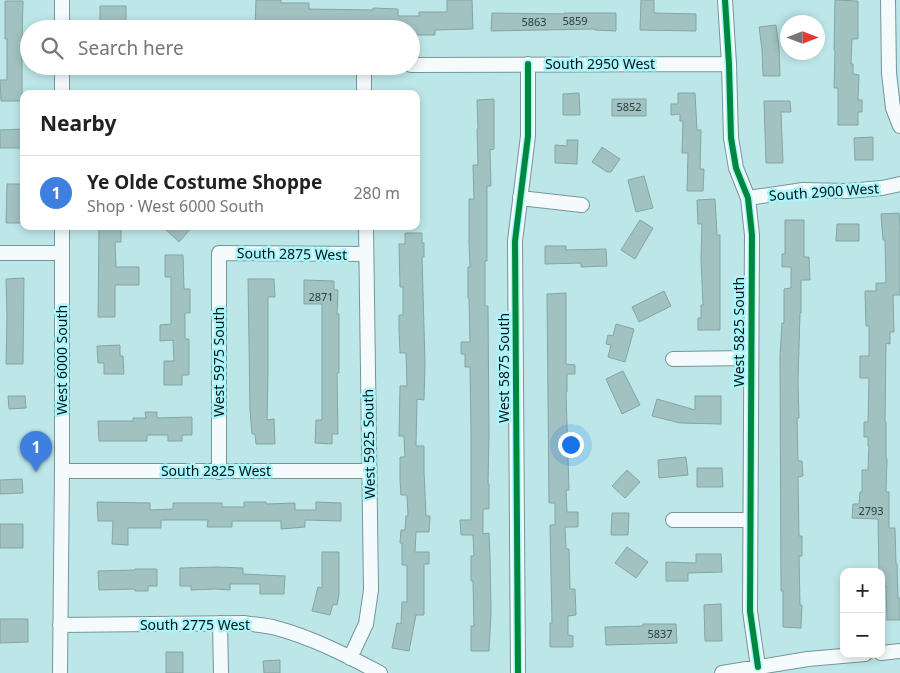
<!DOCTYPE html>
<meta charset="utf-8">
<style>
body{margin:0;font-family:"Noto Sans",sans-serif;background:#f2f2f2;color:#222}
.controls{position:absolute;right:15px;bottom:15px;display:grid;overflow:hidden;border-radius:10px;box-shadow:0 2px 8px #0003}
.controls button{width:45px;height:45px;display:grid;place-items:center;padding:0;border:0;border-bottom:1px solid #e0e0e0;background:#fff;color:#222;font:25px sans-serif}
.compass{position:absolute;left:780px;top:15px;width:45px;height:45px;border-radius:50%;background:#fff;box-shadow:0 2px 8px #0003;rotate:90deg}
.you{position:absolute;left:570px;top:444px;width:18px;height:18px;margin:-12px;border:4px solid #fff;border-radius:50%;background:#1a73e8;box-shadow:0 0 0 8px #1a73e833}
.badge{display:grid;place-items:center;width:32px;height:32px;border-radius:50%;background:#111827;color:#fff;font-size:16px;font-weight:700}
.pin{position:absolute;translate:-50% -41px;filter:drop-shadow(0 1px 2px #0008)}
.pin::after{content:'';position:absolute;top:26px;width:18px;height:15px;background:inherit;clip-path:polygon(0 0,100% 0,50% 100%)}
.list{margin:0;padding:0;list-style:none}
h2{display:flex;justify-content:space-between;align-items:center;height:65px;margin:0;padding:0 20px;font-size:21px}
h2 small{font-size:16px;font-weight:400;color:#767676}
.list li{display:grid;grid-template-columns:32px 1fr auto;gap:15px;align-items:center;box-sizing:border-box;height:75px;padding:0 20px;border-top:1px solid #e0e0e0}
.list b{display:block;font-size:19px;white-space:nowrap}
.list p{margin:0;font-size:16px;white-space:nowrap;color:#767676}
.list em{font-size:16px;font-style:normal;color:#767676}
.icon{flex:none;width:28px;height:28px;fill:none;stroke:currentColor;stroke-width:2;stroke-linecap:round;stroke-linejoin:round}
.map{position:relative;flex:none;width:900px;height:673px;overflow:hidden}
.search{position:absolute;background:#fff;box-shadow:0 2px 8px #0003;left:20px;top:20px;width:400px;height:55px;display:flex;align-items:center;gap:12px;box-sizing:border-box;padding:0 18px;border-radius:28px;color:#767676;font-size:19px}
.panel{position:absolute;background:#fff;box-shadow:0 2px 8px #0003;left:20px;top:90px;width:400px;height:140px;border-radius:10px}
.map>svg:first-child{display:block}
</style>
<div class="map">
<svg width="900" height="673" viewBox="0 0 900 673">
<rect width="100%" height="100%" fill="#bde6e9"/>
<path fill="#a1c2c0" stroke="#84a5a4" d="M256 0H281V3H309V9L373 10V8L398 9V16H419V12H447V0H472L473 29 435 30V35H411V29H308V27H298V24H266V29H255Z
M641 0H654V13L696 14V31L640 30Z
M835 0 858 1V39H852L851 64H853V74L859 75 858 100H862V112H858V125H838V88H834L835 50H834Z
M5 1H23L22 39V101H1L0 80H7V39H5Z
M100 6H126V26H100Z
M492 13 564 14V13H616V31L595 30V29L491 31Z
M776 25 779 47 780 76H763L762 49 759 27Z
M579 93 580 115H563V94Z
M678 93H695L697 130H701L700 169H704L703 191H687L688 153H682L683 121H680V114L671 115V104H678Z
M494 99V149L490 150 491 186H487V261H485V306H488L489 436 488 484H489V509H483V534L489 533 490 556 491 612 489 651H471V626H474L473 581H471V556H474L473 535H461L460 520H471V430L470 367H465V354H461V342H470L469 298H468V267H470L469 242V199H474L473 165H478L477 129H478L477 100Z
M612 99H646V116H612Z
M764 101H790L791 112H781L783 163H766Z
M24 129V148H0V130Z
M873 137V160H855L854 138Z
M567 140H578L577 164 555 163V145L567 146Z
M602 147 620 159 611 172H607L592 162Z
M644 176 653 208 636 212 628 180Z
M7 184H24V223H6Z
M715 199 717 235H720V330H698V318H701V305H703L701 259 702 224H698L697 200Z
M899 213 900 228V295H893L894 332H890V344L886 343 885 422H886V459H887L886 492H889V528H895L896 564H897L898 598H900V620H887L886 586 881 587V572H879L878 519 852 518 853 504H859L860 492H862V470H868L869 446H868V437H864V422H868L869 378H860V356H869V326H866L865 291H876V283H886L885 240H883L881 214Z
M640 220 653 228 635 259 621 250Z
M785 220H804V257H809L810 280H801V313H800L798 381 799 418H797L798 461H802L803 476 798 477 799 536H802V556H799L800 605H802L801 628 783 627V591H781L780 356 782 323H784V289L791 288V267H782V254H785Z
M837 224H859V241H836Z
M105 226H121V242H115L116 267H139V285H115V317H98L99 229H105Z
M162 226H193L179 242Z
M405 233H422V243H424V257H422L425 363 424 400 417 399 416 446H424V471L426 516H430L429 532H416L415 552H429V564H424V615H416L409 651 392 648 397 623 401 624 402 602H407V565H402V543H400L401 530H405L406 516H408L407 495H401L400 480V457H405L404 436H399L400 386H407L406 353H400L399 329V315H403V287H400L399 244H405Z
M545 246H566V250L606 249 607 266 581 267V263L545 264Z
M165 255H183L184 289H190V313H185V339H189V375H182V385H164V361H174L173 340 160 341V325L171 324V277H165Z
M24 278 23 364H6L7 317 6 279Z
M248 279H274L275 297H268V371L267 420 274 419 275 444H256L255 434H252L250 410Z
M304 280 334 281V290H338L337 314H339V373H337L338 434H332V444L315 443 316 420H322V304H304Z
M664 291 671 306 639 322 632 307Z
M566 293V364L575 365V374H567V392H566L569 490H566L567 512H578V527H565L566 549H569L570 589H575L576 615 568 616V635L573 636V647H550V623H552L550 525H555V503H549L547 294Z
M616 324 634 329 625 362 608 357 611 345 606 344 608 335 613 336Z
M120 345V356H123L124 374H104V363H98L97 346Z
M623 371 640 405 622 414 606 379Z
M8 396H25L26 408 9 409Z
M695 396H721V424L680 423 652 416 657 399 695 410Z
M145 412H157V418L192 417V435H182V441H168V435H147V441H99L98 421H133V418H146Z
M686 457 688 475 659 478 658 460Z
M697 468H722L723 487H697Z
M627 470 640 482 625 498 612 486Z
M22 479 23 493 0 494V480Z
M97 502 150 503V510L173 509V503H222V507H244V502H266V504L295 503V510H316V502L341 503V521L305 520V527L281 529V521H232V527H207L208 520H161V528H128V545L112 544 113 521H98Z
M612 513H629L628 535H611Z
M0 524H23V548H0Z
M627 547 648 562 636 578 615 563Z
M322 552H339V594L337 605 333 604 330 615 312 611 318 587 322 588Z
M696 554H721L722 572 688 573V581H666V562L696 563Z
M217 567 243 568V574L285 576 284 594H260V584H230V590L216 589 191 590V586H180V568Z
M135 569H157V586H148V591H135V589L99 590 98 571 135 570Z
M721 604 722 641H705L704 605Z
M0 619H28V642L0 643Z
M643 624H676L677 643 606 645 605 627 643 626Z
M166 652H183V673H166Z
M280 660V673H264L263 661Z"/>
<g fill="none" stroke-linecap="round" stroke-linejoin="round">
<defs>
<path id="minor" d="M62 0V29
M725 0 729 64 731 138 736 168 748 198 752 235 750 611 758 667
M888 0 889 73 893 108 900 126
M411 65 729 64
M62 66V94
M364 66V94
M520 198 582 205
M748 198 803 190 847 191 882 188 900 184
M0 253H62
M673 359 751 358
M62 471H369
M219 472V253L366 254
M673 520H750
M220 623 221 673
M60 625 245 623C255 625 266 625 276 628 311 637 348 656 380 673
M881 653 900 651
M350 658 366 624 371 590 366 226
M60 673 62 471V226
M518 673 515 241 528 136V64
M722 673 808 659 865 654"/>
</defs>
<use href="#minor" stroke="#749699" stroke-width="16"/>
<use href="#minor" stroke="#f5fbfc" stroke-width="14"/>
<defs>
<path id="cycleway" d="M725 0 729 64 731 138 736 168 748 198 752 235 750 611 758 667
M518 673 515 241 528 136V64"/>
</defs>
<use href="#cycleway" stroke="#aaf6fc" stroke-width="9"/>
<use href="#cycleway" stroke="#00873e" stroke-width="6"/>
</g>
<g text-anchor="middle" stroke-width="5" stroke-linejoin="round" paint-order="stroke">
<g font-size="11" fill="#284040">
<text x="575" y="25">5859</text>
<text x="534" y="26">5863</text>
<text x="629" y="111">5852</text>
<text x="321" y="301">2871</text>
<text x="871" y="515">2793</text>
<text x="660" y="638">5837</text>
</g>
<g font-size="14" fill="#001416" stroke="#aaf6fc">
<text x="600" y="69">South 2950 West</text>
<text transform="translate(824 192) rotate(-4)" y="5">South 2900 West</text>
<text transform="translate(292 254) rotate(1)" y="5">South 2875 West</text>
<text transform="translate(739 332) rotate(-90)" y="5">West 5825 South</text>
<text transform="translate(62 360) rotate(-90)" y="5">West 6000 South</text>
<text transform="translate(219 362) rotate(-90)" y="5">West 5975 South</text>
<text transform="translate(504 368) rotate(-90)" y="5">West 5875 South</text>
<text transform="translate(369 444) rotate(-91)" y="5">West 5925 South</text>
<text x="216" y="476">South 2825 West</text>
<text x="195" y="630">South 2775 West</text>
</g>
</g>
</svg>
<div class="controls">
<button>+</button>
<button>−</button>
</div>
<svg class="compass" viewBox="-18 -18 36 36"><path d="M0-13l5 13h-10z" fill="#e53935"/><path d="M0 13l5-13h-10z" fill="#767676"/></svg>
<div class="you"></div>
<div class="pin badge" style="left:36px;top:472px;background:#3f7fe0">1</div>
<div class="search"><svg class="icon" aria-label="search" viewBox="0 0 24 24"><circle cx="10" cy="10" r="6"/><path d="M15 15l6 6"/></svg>Search here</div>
<section class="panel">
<h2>Nearby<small></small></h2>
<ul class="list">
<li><span class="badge" style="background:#3f7fe0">1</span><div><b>Ye Olde Costume Shoppe</b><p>Shop · West 6000 South</p></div><em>280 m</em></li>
</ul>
</section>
</div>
